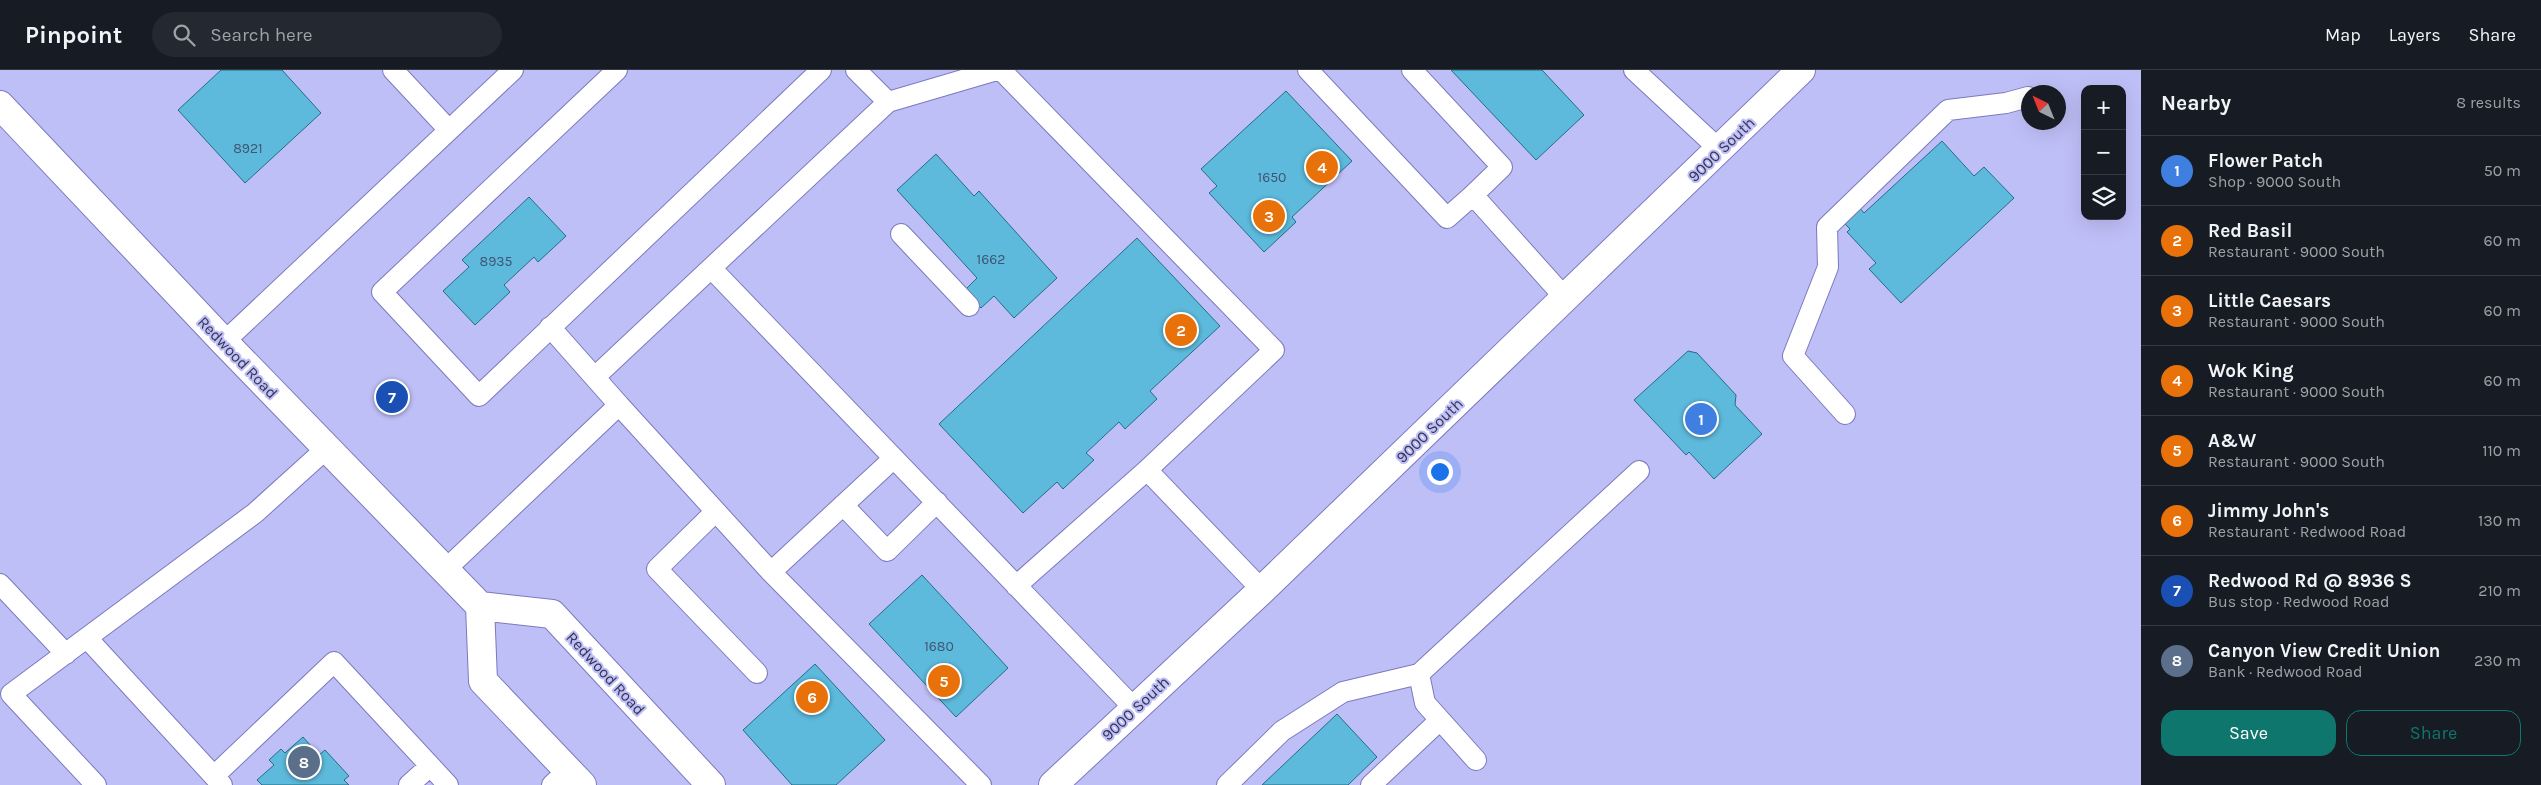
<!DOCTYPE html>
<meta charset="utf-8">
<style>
body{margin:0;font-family:Karla,sans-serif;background:#242831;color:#f1f3f6}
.controls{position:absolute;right:15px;top:15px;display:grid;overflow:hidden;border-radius:10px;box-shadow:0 5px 20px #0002}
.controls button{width:45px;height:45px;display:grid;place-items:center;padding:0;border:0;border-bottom:1px solid #363941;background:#171b24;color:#f1f3f6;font:25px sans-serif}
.compass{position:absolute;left:2021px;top:15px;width:45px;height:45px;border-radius:50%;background:#171b24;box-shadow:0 5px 20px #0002;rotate:317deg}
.you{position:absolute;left:1439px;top:401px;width:18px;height:18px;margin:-12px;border:4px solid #fff;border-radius:50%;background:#1a73e8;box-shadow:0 0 0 8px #1a73e833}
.badge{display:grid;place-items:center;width:32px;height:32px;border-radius:50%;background:#0f766e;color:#fff;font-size:16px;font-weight:700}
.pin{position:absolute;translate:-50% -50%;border:2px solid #fff;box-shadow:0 1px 5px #0006}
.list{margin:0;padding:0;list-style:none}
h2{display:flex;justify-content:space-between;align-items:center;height:65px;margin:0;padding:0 20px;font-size:21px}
h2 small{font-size:16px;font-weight:400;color:#9ea1a6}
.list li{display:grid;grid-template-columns:32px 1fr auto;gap:15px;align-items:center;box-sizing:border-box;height:70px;padding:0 20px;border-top:1px solid #363941}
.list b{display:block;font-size:19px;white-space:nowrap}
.list p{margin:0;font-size:16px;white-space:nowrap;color:#9ea1a6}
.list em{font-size:16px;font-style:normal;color:#9ea1a6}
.actions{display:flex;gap:10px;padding:15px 20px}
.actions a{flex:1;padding:11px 0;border:1px solid #0f766e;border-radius:15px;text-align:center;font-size:18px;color:#0f766e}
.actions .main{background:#0f766e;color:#fff}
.icon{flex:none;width:28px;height:28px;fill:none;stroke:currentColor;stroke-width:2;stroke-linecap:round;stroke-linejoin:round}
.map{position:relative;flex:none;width:2141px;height:715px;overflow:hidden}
header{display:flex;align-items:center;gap:30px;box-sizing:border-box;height:70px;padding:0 25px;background:#171b24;border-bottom:1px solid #363941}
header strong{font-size:24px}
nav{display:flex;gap:28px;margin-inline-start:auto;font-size:18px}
.search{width:350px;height:45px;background:#242831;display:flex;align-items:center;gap:12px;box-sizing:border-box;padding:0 18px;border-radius:28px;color:#9ea1a6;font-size:19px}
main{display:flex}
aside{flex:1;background:#171b24}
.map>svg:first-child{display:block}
</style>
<header>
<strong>Pinpoint</strong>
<div class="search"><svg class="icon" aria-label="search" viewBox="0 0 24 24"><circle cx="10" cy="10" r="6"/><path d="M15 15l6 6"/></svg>Search here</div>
<nav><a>Map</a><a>Layers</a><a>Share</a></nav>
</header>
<main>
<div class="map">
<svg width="2141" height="715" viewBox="0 0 2141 715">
<rect width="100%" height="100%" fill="#bfbff8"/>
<path fill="#5dbadc" stroke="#236d86" d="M221 0H282L321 43 245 113 178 40Z
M1451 0H1542L1584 45 1536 90Z
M1286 21 1352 91 1292 147 1296 152 1264 182 1209 123 1217 116 1201 99Z
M1942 71 1974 106 1984 97 2014 128 1901 233 1869 199 1876 193 1847 162 1850 159 1842 151 1858 136 1864 143Z
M936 84 974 126 979 121 1057 208 1014 248 994 226 981 238 965 220 977 208 897 120Z
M529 127 566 166 538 192 534 187 504 215 510 222 475 255 443 221 469 197 462 190Z
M1137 168 1220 256 1150 321 1157 329 1125 359 1119 352 1086 383 1094 390 1063 419 1057 412 1023 443 939 354Z
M1688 281 1697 283 1736 325 1735 335 1762 364 1714 409 1689 382 1686 385 1634 330Z
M922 505 1008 598 956 647 869 554Z
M815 594 885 670 836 715H792L743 660Z
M1337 644 1377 687 1348 715H1262Z
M303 667 319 685 325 680 349 706 344 710 349 715H262L257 710 274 695 269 690 281 679 285 683Z"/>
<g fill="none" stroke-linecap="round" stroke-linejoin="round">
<defs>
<path id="lane" d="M393 0 449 60
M617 0 382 222 479 326 821 0
M856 0 888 32 997 0
M1001 0 1274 280 1147 400 1016 516
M1308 0 1447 148 1473 125
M1412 0 1502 97 1473 125 1566 229
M1634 0 1720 80
M901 164 969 236
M711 198 1134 638
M550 257 619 335
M224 272 513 0
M596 306 888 32
M1845 344 1793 286 1828 197 1827 157 1948 40 2006 33 2028 27
M1147 400 1262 520
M843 435 887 481 937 432
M715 442 657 499 757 603
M445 500 619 335 771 502 981 715
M771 502 894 388
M0 514 66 584
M87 568 222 715
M1476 690 1425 633 1419 604 1639 401
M214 706 334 592 448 715
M96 715 11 624 255 443 327 378
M409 715 430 696
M552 715 568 700
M1227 715 1282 661 1343 622 1419 604
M1371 715 1440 650"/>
<path id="primary" d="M0 35 224 272 480 536 552 544 711 715
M480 536 483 611 582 715
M1053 715 1262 520 1801 0"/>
</defs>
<use href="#lane" stroke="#7c79bd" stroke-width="22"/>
<use href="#primary" stroke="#7c79bd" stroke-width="30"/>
<use href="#lane" stroke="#fff" stroke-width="20"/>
<use href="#primary" stroke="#fff" stroke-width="28"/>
</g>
<g text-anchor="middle" stroke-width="4" stroke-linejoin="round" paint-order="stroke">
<g font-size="14" fill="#3f5674">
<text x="248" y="83">8921</text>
<text x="1272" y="112">1650</text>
<text x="991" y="194">1662</text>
<text x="496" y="196">8935</text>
<text x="939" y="581">1680</text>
</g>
<g font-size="16" fill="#353451" stroke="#bfbff8">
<text transform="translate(1721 79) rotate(-44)" y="6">9000 South</text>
<text transform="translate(238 287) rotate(46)" y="6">Redwood Road</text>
<text transform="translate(1429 360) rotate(-44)" y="6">9000 South</text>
<text transform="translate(606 603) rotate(47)" y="6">Redwood Road</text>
<text transform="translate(1135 638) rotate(-43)" y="6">9000 South</text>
</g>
</g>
</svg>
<div class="controls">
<button>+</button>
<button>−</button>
<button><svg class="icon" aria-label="layers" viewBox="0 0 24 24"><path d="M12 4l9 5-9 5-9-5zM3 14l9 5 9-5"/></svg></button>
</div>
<svg class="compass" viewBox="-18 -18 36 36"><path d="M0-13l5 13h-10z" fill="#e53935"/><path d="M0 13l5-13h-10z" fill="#9ea1a6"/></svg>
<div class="you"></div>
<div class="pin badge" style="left:1701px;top:349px;background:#3f7fe0">1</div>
<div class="pin badge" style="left:1181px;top:260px;background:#e8710a">2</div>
<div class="pin badge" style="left:1269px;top:146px;background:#e8710a">3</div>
<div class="pin badge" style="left:1322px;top:97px;background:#e8710a">4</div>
<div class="pin badge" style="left:944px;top:611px;background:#e8710a">5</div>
<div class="pin badge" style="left:812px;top:627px;background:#e8710a">6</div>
<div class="pin badge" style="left:392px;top:327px;background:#1a4fb4">7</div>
<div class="pin badge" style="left:304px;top:692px;background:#5c6f8a">8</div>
</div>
<aside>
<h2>Nearby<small>8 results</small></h2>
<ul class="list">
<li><span class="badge" style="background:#3f7fe0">1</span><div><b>Flower Patch</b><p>Shop · 9000 South</p></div><em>50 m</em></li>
<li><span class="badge" style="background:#e8710a">2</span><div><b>Red Basil</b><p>Restaurant · 9000 South</p></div><em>60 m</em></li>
<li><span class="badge" style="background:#e8710a">3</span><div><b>Little Caesars</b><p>Restaurant · 9000 South</p></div><em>60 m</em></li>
<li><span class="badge" style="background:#e8710a">4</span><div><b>Wok King</b><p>Restaurant · 9000 South</p></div><em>60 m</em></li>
<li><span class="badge" style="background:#e8710a">5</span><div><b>A&amp;W</b><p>Restaurant · 9000 South</p></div><em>110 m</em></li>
<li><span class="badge" style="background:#e8710a">6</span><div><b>Jimmy John's</b><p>Restaurant · Redwood Road</p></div><em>130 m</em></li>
<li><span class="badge" style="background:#1a4fb4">7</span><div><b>Redwood Rd @ 8936 S</b><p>Bus stop · Redwood Road</p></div><em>210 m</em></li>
<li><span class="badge" style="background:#5c6f8a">8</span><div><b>Canyon View Credit Union</b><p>Bank · Redwood Road</p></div><em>230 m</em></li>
</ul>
<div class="actions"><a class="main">Save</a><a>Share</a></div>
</aside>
</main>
